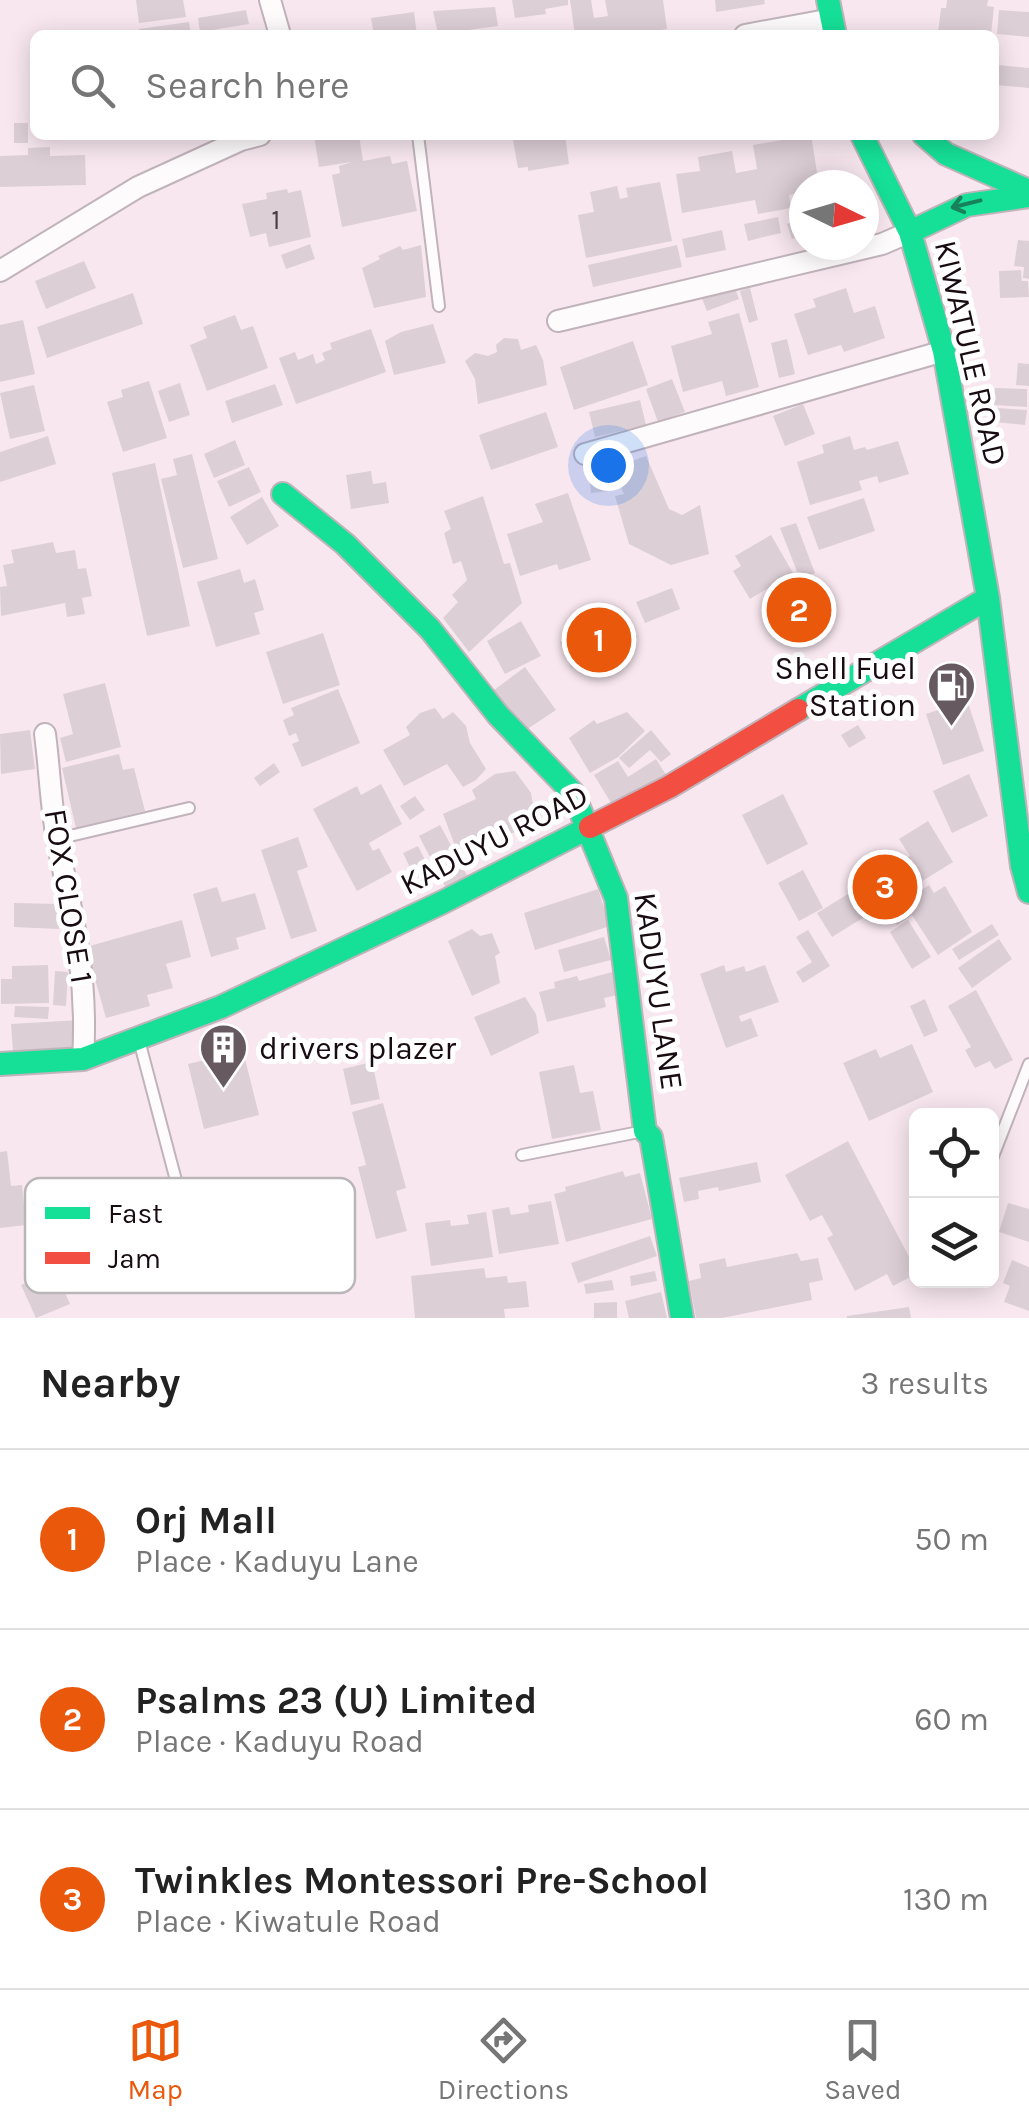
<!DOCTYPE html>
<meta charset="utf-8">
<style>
body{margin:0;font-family:Karla,sans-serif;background:#f6f6f6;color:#222}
.controls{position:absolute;right:30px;bottom:30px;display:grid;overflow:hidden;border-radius:15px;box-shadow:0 5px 25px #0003}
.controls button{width:90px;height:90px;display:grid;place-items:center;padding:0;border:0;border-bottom:2px solid #e0e0e0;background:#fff;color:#222;font:50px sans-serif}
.compass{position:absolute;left:789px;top:170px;width:90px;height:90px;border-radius:50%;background:#fff;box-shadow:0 5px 25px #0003;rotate:95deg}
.you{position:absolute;left:608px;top:465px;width:35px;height:35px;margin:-25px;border:8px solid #fff;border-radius:50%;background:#1a73e8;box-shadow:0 0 0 15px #1a73e833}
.badge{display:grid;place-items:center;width:65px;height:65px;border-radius:50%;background:#ea580c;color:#fff;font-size:32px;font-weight:700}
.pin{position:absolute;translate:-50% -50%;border:5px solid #fff;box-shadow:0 2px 10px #0006}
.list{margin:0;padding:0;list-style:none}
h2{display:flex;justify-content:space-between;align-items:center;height:130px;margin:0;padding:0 40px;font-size:42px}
h2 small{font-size:32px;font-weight:400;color:#767676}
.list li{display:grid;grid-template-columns:65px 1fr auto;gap:30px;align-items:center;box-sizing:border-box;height:180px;padding:0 40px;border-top:2px solid #e0e0e0}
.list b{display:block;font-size:38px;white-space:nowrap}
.list p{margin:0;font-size:32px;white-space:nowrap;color:#767676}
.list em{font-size:32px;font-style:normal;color:#767676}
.icon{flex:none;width:55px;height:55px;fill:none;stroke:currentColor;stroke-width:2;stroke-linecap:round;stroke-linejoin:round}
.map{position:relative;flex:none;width:1029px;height:1318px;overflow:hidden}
.search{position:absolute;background:#fff;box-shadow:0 5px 25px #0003;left:30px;right:30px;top:30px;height:110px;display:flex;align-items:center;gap:25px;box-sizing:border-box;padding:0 35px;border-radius:15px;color:#767676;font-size:38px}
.sheet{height:670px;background:#fff}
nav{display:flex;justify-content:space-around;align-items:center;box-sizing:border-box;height:140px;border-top:2px solid #e0e0e0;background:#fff;font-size:28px;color:#767676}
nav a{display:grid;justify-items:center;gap:5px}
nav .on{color:#ea580c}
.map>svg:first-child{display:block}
</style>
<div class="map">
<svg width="1029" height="1318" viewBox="0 0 1029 1318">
<rect width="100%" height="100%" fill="#f8e7ef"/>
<path fill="#ddcfd6" d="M136 0H183L186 17 139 23Z
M512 0H568V5L545 9 546 14 515 18Z
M570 0H591L594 18 608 16 605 0H663L667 29 626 35H575Z
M715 0H764L765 4 716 12Z
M947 0H988L987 6 994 7 991 35 938 33 941 8H946Z
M495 7 498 26 438 34 433 11Z
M246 10 249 24 200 32 198 18Z
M999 10 1029 12V37L997 34Z
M414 12 417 35H374L371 18Z
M189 22 191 35H140L139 29Z
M997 65 1029 68V88L995 85Z
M14 123H28V143H14Z
M314 135H359L363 161 390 156 392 164 407 161 417 211 342 227 332 175 340 173 339 166 352 162 319 167Z
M512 135H565L569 164 528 171V167L518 168Z
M811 135 819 185H804V192L789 195 791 208 758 214 755 200 682 213 676 174 700 171 698 157 732 151 736 173 757 169 753 145Z
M50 147V156L85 155 86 185 0 187V156L28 155V148Z
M660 182 672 241 586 258 578 215 594 212 590 192 617 186 620 199 628 197 626 188Z
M287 189 288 193 301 190 311 237 269 247 266 233 250 237 242 204 267 199 266 193Z
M778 217 781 233 748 241 744 224Z
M804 218V235L792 239 787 224Z
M722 230 726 250 686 258 682 239Z
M1018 240 1029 241V279L1023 278 1024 267 1014 266Z
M310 244 315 259 286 269 281 255Z
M421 245 426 297 374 308 362 268 380 259 378 256 400 246 403 250Z
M677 245 682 267 593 287 588 265Z
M84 261 96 288 46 309 35 281Z
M1021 270 1022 286V281H1028L1029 297 1000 298 999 271Z
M733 283 739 299 707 311 701 296Z
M750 288 758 320 749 323 740 291Z
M846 288 854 313 875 306 885 338 844 352 841 345 808 355 794 314 816 307 813 299Z
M133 293 143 324 47 358 37 327Z
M739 313 759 387 726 396 722 381 683 392 671 346 712 334 708 322Z
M235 315 241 330 253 326 268 368 207 391 190 345 207 338 203 327Z
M23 320 35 374 0 382V325Z
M433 324 446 363 394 375 385 341 401 332Z
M371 329 386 372 296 404 279 358 295 352 298 360 313 354 316 364 325 360 322 353 332 349 330 343Z
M504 338 518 339 521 350 536 345 543 360 547 385 478 404 475 379 465 361 475 353 488 356 497 352 496 345Z
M787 339 795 374 779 378 771 343Z
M633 341 648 385 574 410 560 367Z
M1018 363 1029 364V386L1016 385Z
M672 379 685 412 658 422 646 389Z
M149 381 167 438 123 452 107 402 123 397 121 390Z
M180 383 190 415 169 422 158 391Z
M275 384 283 405 232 423 225 401Z
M34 385 45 431 10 439 0 393Z
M995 388 1027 389V407L994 405Z
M640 400 646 425 595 437 589 412Z
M803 404 815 434 785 446 773 416Z
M997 408 1027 410 1025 425 995 422Z
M546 412 558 447 491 470 479 435Z
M48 436 56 464 0 482V452Z
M850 436 854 450 865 447 867 450 898 441 909 474 879 483 877 476 859 481 862 490 810 505 797 462 824 453 822 445Z
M235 440 245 465 214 478 204 454Z
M192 454 218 559 183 568 161 479 177 475 173 459Z
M646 456 669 509 682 515 700 505 709 554 671 565 629 544 615 496 624 494 612 468Z
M155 463 190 626 147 636 112 473Z
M249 467 261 492 229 507 217 481Z
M371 471 373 484 386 482 389 503 351 509 346 475Z
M606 472 609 491 591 493 589 475Z
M568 493 591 560 559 570 557 564 520 576 507 534 543 522 535 504Z
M483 496 504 564 510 563 522 603 469 652 443 618 458 602 452 595 467 580 461 561 453 564 444 533 451 529 444 511Z
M262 497 279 526 247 545 230 517Z
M864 498 875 531 819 550 807 517Z
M796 523 815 573 800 579 780 528Z
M771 535 793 573 750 599 733 571 741 566 735 556Z
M53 542 56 553 75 550 78 569 86 568 92 596 82 598 85 614 67 617 65 603 1 616 0 587 7 586 3 565 14 563 11 550Z
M240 569 244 583 255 579 264 610 254 613 260 634 216 647 197 582Z
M816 578 835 617 782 642 764 604Z
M672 588 680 609 645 623 636 602Z
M625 611 637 637 572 668 560 642Z
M521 621 541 656 505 674 487 641Z
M323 633 340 685 283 704 266 652Z
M525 667 556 710 523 732 494 690Z
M105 683 121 747 66 762 60 738 73 734 63 694Z
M338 689 360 743 302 767 292 744 299 741 296 733 289 736 283 720 294 715 291 708Z
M967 700 984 751 943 765 926 714Z
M435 708 443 719 453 712 466 726 470 743 486 769 476 780 463 787 447 764 404 786 383 750 410 735 406 727 420 713Z
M627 712 645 731 618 757 590 773 569 738 594 720 597 724Z
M858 725 866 738 849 748 841 735Z
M30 730 35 769 1 774 0 734Z
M651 730 671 754 661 762 650 750 629 768 619 758Z
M119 754 123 770 134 768 145 811 76 828 62 768Z
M656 759 668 778 616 811 594 775 618 761 628 777Z
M274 763 280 772 260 786 254 778Z
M515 771 531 793 536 823 459 856 443 814 476 799 472 790 495 774Z
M969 774 988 816 952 833 933 791Z
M381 784 402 824 369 843 373 851 379 848 392 872 357 891 313 809 357 786 361 795Z
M783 794 808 844 767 865 742 815Z
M415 796 425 810 410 820 400 806Z
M928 821 953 862 832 937 817 913 910 856 899 839Z
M440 825 469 879 447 890 419 836Z
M298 837 308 867 297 871 317 931 291 939 261 850Z
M418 846 428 866 413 874 403 853Z
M803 870 823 908 799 921 778 883Z
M929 885 934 893 945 886 972 932 938 955 912 915 897 925 891 916 899 911 897 907Z
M217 887 222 902 255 893 266 929 236 938 239 949 211 957 193 894Z
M598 889 610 926 535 950 524 913Z
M14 903 59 904V929L14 927Z
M182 920 191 957 166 964 173 988 147 995 150 1006 106 1018 86 947Z
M908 920 931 957 912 969 890 932Z
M992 924 999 935 959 960 952 949Z
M472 929 480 936 492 933 500 953 495 956 500 983 472 996 448 941Z
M808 930 830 966 803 983 796 972 812 962 796 937Z
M604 937 611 960 564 972 558 950Z
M999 939 1012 959 972 988 958 968Z
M48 965 49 1003 1 1004V979H12V966Z
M724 965 726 972 744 966 746 972 765 965 779 1002 739 1016 741 1022 751 1018 758 1036 726 1048 700 974Z
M55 971 68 972 66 1006 53 1005Z
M616 971 622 994 604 998 606 1007 547 1022 539 992 555 988 554 982 577 976 579 981Z
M976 990 1013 1060 995 1069 990 1061 975 1068 965 1050 971 1047 948 1006Z
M525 997 536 1014 539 1033 491 1056 474 1017Z
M925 999 938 1031 924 1037 910 1006Z
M15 1006 49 1007 48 1019 14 1017Z
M80 1020 82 1047 13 1052 11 1024Z
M912 1044 933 1092 869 1121 843 1063 876 1049 880 1058Z
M243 1051 259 1115 204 1129 188 1064Z
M372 1062 380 1099 351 1105 343 1069Z
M574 1065 580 1093 593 1091 601 1130 552 1139 539 1072Z
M383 1103 406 1188 396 1191 407 1231 376 1239 358 1167 366 1165 352 1112Z
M848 1141 916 1270V1274L893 1286 887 1274 855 1291 827 1238 833 1235 822 1215 810 1221 785 1175Z
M7 1151 11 1186 22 1185 26 1225 0 1228V1152Z
M757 1162 761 1182 719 1191 718 1187 698 1191 699 1199 684 1202 679 1178Z
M623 1171 625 1177 640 1173 652 1219 566 1242 554 1194 566 1191 565 1187Z
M551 1201 559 1244 499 1254 492 1210 509 1207 511 1215 529 1212 528 1205Z
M1008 1203 1029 1209V1242L999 1232Z
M486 1212 493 1257 431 1266 425 1223 450 1220 451 1226 469 1224 467 1215Z
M650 1236 657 1256 578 1283 571 1263Z
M797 1253 801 1261 818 1258 823 1280 809 1283 812 1300 722 1318H696L689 1281 701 1278 699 1264 725 1258 727 1267Z
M1012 1260 1029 1267V1311L1004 1302 1010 1286 1003 1283Z
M484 1268 486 1278 507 1276 508 1283 526 1281 529 1307 504 1309 505 1318H415L411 1276Z
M55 1269 70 1304 36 1318 21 1285Z
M655 1271 657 1281 631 1286 630 1276Z
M612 1280 614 1290 586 1294 584 1284Z
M661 1292 667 1318H629L625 1301Z
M617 1302V1318H594V1303Z
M909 1307 911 1318H847V1316Z"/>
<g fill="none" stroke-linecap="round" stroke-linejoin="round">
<defs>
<path id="lane" d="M418 135 439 306
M57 839 189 808
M140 1044 178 1188 170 1254
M522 1155 639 1132
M992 1159 1029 1064"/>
<path id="street" d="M270 0 280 35
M745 35 832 19
M0 271 138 187 241 140 260 135
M558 321 882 244 910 232
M585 454 944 351
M45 734C50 772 51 813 59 850 75 925 88 982 83 1059"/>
<path id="fast" d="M828 0 835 35
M862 135 910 232 944 351 988 598 1022 866 1029 892
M924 135 946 154 1029 191
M910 232 967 205 1029 196
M283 494 345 544 430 629 498 715 573 793 616 898 645 1131 651 1137 682 1318
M798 710 988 598
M0 1064 83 1059 221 1007 443 902 590 827"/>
<path id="jam" d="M590 827 669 787 798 710"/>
</defs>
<use href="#lane" stroke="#c1b3ba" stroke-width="14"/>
<use href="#street" stroke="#c1b3ba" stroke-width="24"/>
<use href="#fast" stroke="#c1b3ba" stroke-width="26"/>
<use href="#jam" stroke="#c1b3ba" stroke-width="26"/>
<use href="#lane" stroke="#fefbfd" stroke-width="10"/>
<use href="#street" stroke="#fefbfd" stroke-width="20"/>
<use href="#fast" stroke="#16e098" stroke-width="22"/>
<use href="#jam" stroke="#f24e42" stroke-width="22"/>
</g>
<defs><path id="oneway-shaft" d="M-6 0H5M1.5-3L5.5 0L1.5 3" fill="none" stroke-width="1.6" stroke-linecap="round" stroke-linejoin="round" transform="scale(2.5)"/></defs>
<use stroke="#17815c" href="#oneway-shaft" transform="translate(966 204) rotate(166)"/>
<defs>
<symbol id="fuel-pin" viewBox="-11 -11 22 30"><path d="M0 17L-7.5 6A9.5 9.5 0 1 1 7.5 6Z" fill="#66595f" stroke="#fff"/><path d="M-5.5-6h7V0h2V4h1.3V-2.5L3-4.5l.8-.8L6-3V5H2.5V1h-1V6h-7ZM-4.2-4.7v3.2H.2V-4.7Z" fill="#fff"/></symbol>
<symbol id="building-pin" viewBox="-11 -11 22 30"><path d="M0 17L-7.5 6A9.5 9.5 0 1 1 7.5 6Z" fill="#66595f" stroke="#fff"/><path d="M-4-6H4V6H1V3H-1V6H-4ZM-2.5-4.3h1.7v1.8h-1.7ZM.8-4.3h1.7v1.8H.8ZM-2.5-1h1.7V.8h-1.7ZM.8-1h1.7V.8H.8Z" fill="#fff"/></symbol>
</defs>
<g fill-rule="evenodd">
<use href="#fuel-pin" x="924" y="658" width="55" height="75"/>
<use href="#building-pin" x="196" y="1020" width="55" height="75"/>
</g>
<g text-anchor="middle" stroke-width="10" stroke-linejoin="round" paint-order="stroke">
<g font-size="28" fill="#4a3e44">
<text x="276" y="229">1</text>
</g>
<g font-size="32" fill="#180c12" stroke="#fff">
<text transform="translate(971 353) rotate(77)" y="11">KIWATULE ROAD</text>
<text transform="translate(494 839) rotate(-27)" y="11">KADUYU ROAD</text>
<text transform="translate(69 896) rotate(81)" y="11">FOX CLOSE 1</text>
<text transform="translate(659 991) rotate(82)" y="11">KADUYU LANE</text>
</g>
<g font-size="32" fill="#180c12" stroke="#fff" text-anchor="end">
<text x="916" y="679">Shell Fuel<tspan x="916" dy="37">Station</tspan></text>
<text x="259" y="1059" text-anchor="start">drivers plazer</text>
</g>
</g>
<rect x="25" y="1178" width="330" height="115" rx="15" fill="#fff" stroke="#bab6b8" stroke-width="2.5"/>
<rect x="45" y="1207" width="45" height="12" fill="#16e098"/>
<rect x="45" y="1252" width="45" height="12" fill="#f24e42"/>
<g font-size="28" fill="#180c12">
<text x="108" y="1223">Fast</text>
<text x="108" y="1268">Jam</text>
</g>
</svg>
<div class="controls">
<button><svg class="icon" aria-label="locate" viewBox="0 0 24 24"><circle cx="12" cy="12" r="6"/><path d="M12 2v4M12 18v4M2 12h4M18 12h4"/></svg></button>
<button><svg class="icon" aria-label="layers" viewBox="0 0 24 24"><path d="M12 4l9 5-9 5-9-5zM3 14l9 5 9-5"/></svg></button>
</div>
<svg class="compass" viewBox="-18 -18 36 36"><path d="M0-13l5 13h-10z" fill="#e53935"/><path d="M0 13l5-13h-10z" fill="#767676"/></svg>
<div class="you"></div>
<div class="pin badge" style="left:599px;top:640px">1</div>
<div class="pin badge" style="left:799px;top:610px">2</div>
<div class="pin badge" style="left:885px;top:887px">3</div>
<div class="search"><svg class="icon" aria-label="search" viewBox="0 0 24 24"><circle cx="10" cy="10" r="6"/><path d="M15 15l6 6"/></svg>Search here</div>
</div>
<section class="sheet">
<h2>Nearby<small>3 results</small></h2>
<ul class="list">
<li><span class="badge">1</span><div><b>Orj Mall</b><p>Place · Kaduyu Lane</p></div><em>50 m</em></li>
<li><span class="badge">2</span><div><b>Psalms 23 (U) Limited</b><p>Place · Kaduyu Road</p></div><em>60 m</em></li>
<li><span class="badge">3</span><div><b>Twinkles Montessori Pre-School</b><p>Place · Kiwatule Road</p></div><em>130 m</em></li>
</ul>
</section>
<nav>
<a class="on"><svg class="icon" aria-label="map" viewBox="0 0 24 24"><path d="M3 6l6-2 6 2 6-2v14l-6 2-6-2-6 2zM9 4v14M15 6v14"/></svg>Map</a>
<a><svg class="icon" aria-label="directions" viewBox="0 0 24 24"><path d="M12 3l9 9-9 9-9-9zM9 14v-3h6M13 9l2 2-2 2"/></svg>Directions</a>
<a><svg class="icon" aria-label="saved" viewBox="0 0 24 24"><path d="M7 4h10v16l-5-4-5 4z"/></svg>Saved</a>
</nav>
